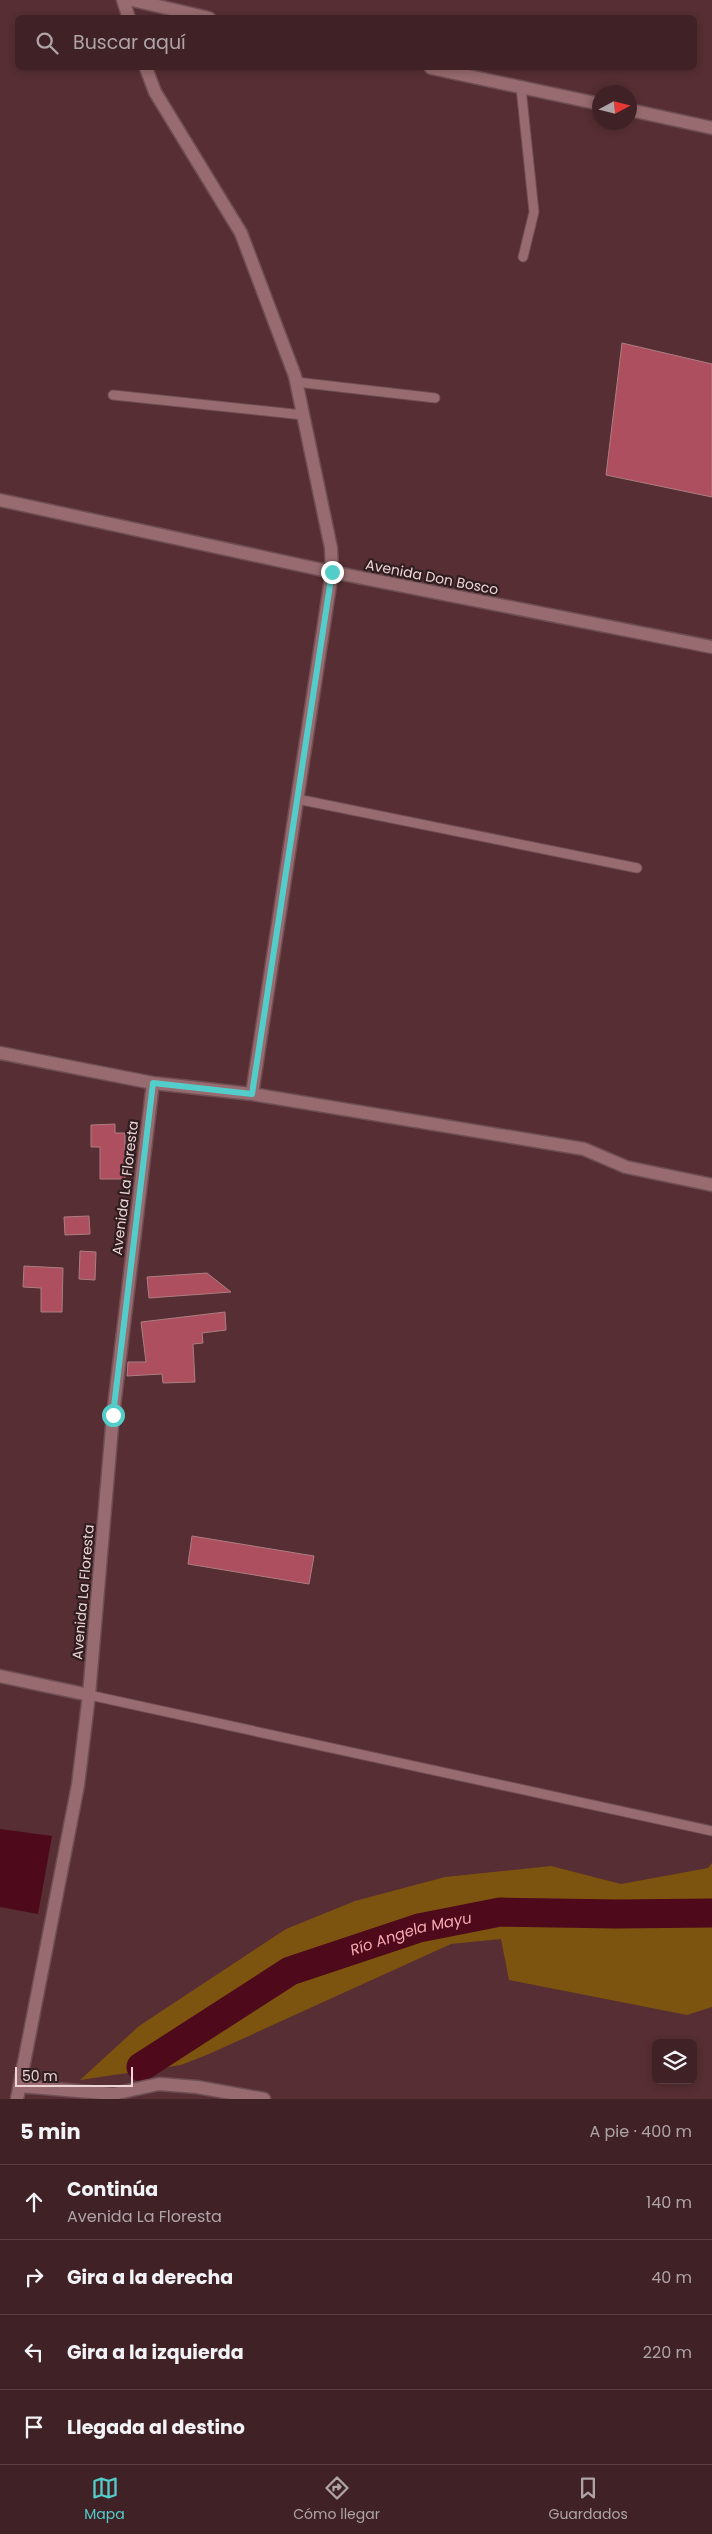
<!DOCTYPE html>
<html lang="es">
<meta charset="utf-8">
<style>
body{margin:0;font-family:Poppins,sans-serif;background:#4b2f32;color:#f1f3f6}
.controls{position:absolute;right:15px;bottom:15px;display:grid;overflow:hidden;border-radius:8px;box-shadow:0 2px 8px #0003}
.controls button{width:45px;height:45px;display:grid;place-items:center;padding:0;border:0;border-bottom:1px solid #593f43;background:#402226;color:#f1f3f6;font:25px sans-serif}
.compass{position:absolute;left:592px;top:85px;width:45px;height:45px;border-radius:50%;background:#402226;box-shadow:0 2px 8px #0003;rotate:83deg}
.scale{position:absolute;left:15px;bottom:12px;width:118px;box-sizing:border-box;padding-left:5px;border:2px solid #eed4d6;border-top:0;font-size:14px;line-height:18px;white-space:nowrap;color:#eed4d6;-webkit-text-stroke:4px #2f1d1f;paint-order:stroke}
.stop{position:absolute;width:15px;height:15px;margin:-11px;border:4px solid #53cdca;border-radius:50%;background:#fff}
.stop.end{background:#53cdca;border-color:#fff;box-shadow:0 1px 5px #0008}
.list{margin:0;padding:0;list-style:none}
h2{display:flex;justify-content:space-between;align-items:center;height:65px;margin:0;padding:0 20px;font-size:21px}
h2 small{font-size:16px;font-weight:400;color:#aea4a7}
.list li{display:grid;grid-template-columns:32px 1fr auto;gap:15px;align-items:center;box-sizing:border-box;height:75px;padding:0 20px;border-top:1px solid #593f43}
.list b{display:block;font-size:19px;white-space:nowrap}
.list p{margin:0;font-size:16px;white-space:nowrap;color:#aea4a7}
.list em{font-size:16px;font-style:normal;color:#aea4a7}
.icon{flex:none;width:28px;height:28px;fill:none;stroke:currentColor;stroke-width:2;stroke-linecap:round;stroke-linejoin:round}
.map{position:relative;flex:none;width:712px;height:2099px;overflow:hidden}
.search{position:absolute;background:#402226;box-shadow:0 2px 8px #0003;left:15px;right:15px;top:15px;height:55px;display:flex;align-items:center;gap:12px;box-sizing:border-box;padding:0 18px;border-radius:8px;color:#aea4a7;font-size:19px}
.sheet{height:365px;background:#402226}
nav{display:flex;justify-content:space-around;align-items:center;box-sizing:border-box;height:70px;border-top:1px solid #593f43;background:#402226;font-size:14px;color:#aea4a7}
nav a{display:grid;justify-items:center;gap:2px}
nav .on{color:#53cdca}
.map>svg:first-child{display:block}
.green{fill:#7d5310}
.water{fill:#4e091b}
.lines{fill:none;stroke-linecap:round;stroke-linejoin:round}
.river{stroke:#4e091b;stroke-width:29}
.building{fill:#ad4f5e;stroke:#ac7e82}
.lane-casing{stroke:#6f4e53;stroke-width:11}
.street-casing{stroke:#6f4e53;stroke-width:15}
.lane{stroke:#976b6f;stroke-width:9}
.street{stroke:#976b6f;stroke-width:12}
.route{stroke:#53cdca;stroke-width:6}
.labels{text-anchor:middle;stroke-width:4.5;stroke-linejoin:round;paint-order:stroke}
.street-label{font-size:14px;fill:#eed4d6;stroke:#2f1d1f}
.water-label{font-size:15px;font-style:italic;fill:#f7a9b1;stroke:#2f1d1f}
</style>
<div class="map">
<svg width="712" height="2099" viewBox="0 0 712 2099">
<rect width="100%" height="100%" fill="#562e33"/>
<path class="green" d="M712 1863V2007L687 2015 509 1980 501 1939 451 1944 209 2054 181 2065 80 2080 139 2026 286 1929 355 1901 445 1877 551 1866 621 1884 708 1868Z"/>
<path class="water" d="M0 1829 52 1836 38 1914 0 1907Z"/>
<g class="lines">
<path class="river" id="s1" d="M141 2067 290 1971 419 1928 500 1912 617 1914 712 1913"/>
</g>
<path class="building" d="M622 343 712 364V497L606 475Z
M115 1124V1133H125V1179H100V1147H91V1125Z
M89 1216 90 1234 65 1235 64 1217Z
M80 1251 96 1252 95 1280 79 1279Z
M24 1266 63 1268 62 1312H41V1288L23 1287Z
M207 1273 231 1292 149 1298 147 1277Z
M225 1312 226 1330 202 1333 203 1343 193 1344 195 1382 163 1383 162 1374 127 1376 128 1362H146L141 1322Z
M192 1536 314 1556 309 1584 188 1564Z"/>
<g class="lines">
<defs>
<path id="lane" d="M521 88 534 212 523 257
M296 382 435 398
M113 395 303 415
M297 799 637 868
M89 1695 712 1831"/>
<path id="street" d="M123 0 129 18
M132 0 209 18
M146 68 155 92 241 233 295 376 331 548 332 572 252 1094
M431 68 600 104
M630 110 712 128
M0 500 332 572 712 647
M0 1053 153 1083 252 1094 584 1149 626 1167 712 1185
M0 1676 89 1695
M20 2086 113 2094 159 2084 197 2087 264 2099
M17 2099 78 1785 89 1695 113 1415 153 1083"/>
</defs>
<use href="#lane" class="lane-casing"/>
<use href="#street" class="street-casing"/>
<use href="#lane" class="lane"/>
<use href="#street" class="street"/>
</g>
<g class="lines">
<path class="route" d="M113 1415 153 1083 252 1094 332 572"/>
</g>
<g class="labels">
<g class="street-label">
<text transform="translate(432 577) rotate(11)" y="5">Avenida Don Bosco</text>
<text transform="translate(125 1188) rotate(-83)" y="5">Avenida La Floresta</text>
<text transform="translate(83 1592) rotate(-85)" y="5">Avenida La Floresta</text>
</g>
<g class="water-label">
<text dy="5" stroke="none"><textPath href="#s1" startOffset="304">Río Angela Mayu</textPath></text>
</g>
</g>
</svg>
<div class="controls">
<button><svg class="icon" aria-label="layers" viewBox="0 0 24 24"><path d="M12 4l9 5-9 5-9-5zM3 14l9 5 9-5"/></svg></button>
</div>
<svg class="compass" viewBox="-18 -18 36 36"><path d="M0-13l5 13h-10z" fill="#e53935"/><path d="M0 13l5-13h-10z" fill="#aea4a7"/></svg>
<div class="scale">50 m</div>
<div class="stop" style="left:113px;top:1415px"></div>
<div class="stop end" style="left:332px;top:572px"></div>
<div class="search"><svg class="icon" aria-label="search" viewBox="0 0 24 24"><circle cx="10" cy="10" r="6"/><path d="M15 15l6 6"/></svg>Buscar aquí</div>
</div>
<section class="sheet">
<h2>5 min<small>A pie · 400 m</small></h2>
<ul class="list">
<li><svg class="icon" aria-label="ahead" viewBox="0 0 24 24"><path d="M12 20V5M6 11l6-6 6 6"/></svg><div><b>Continúa</b><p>Avenida La Floresta</p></div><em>140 m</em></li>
<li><svg class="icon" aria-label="right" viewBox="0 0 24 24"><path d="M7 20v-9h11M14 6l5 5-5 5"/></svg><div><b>Gira a la derecha</b></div><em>40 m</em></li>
<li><svg class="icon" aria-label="left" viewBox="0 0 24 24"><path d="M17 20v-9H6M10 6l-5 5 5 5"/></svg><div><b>Gira a la izquierda</b></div><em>220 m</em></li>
<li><svg class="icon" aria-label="arrive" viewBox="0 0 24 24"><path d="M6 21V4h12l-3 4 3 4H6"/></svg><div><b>Llegada al destino</b></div></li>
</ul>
</section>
<nav>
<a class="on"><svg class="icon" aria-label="map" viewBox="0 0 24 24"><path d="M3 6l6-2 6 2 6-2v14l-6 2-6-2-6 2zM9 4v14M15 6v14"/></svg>Mapa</a>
<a><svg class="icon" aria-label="directions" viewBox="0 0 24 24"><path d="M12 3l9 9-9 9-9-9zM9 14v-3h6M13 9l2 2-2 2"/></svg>Cómo llegar</a>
<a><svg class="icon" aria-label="saved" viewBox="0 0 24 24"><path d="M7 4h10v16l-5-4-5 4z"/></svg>Guardados</a>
</nav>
